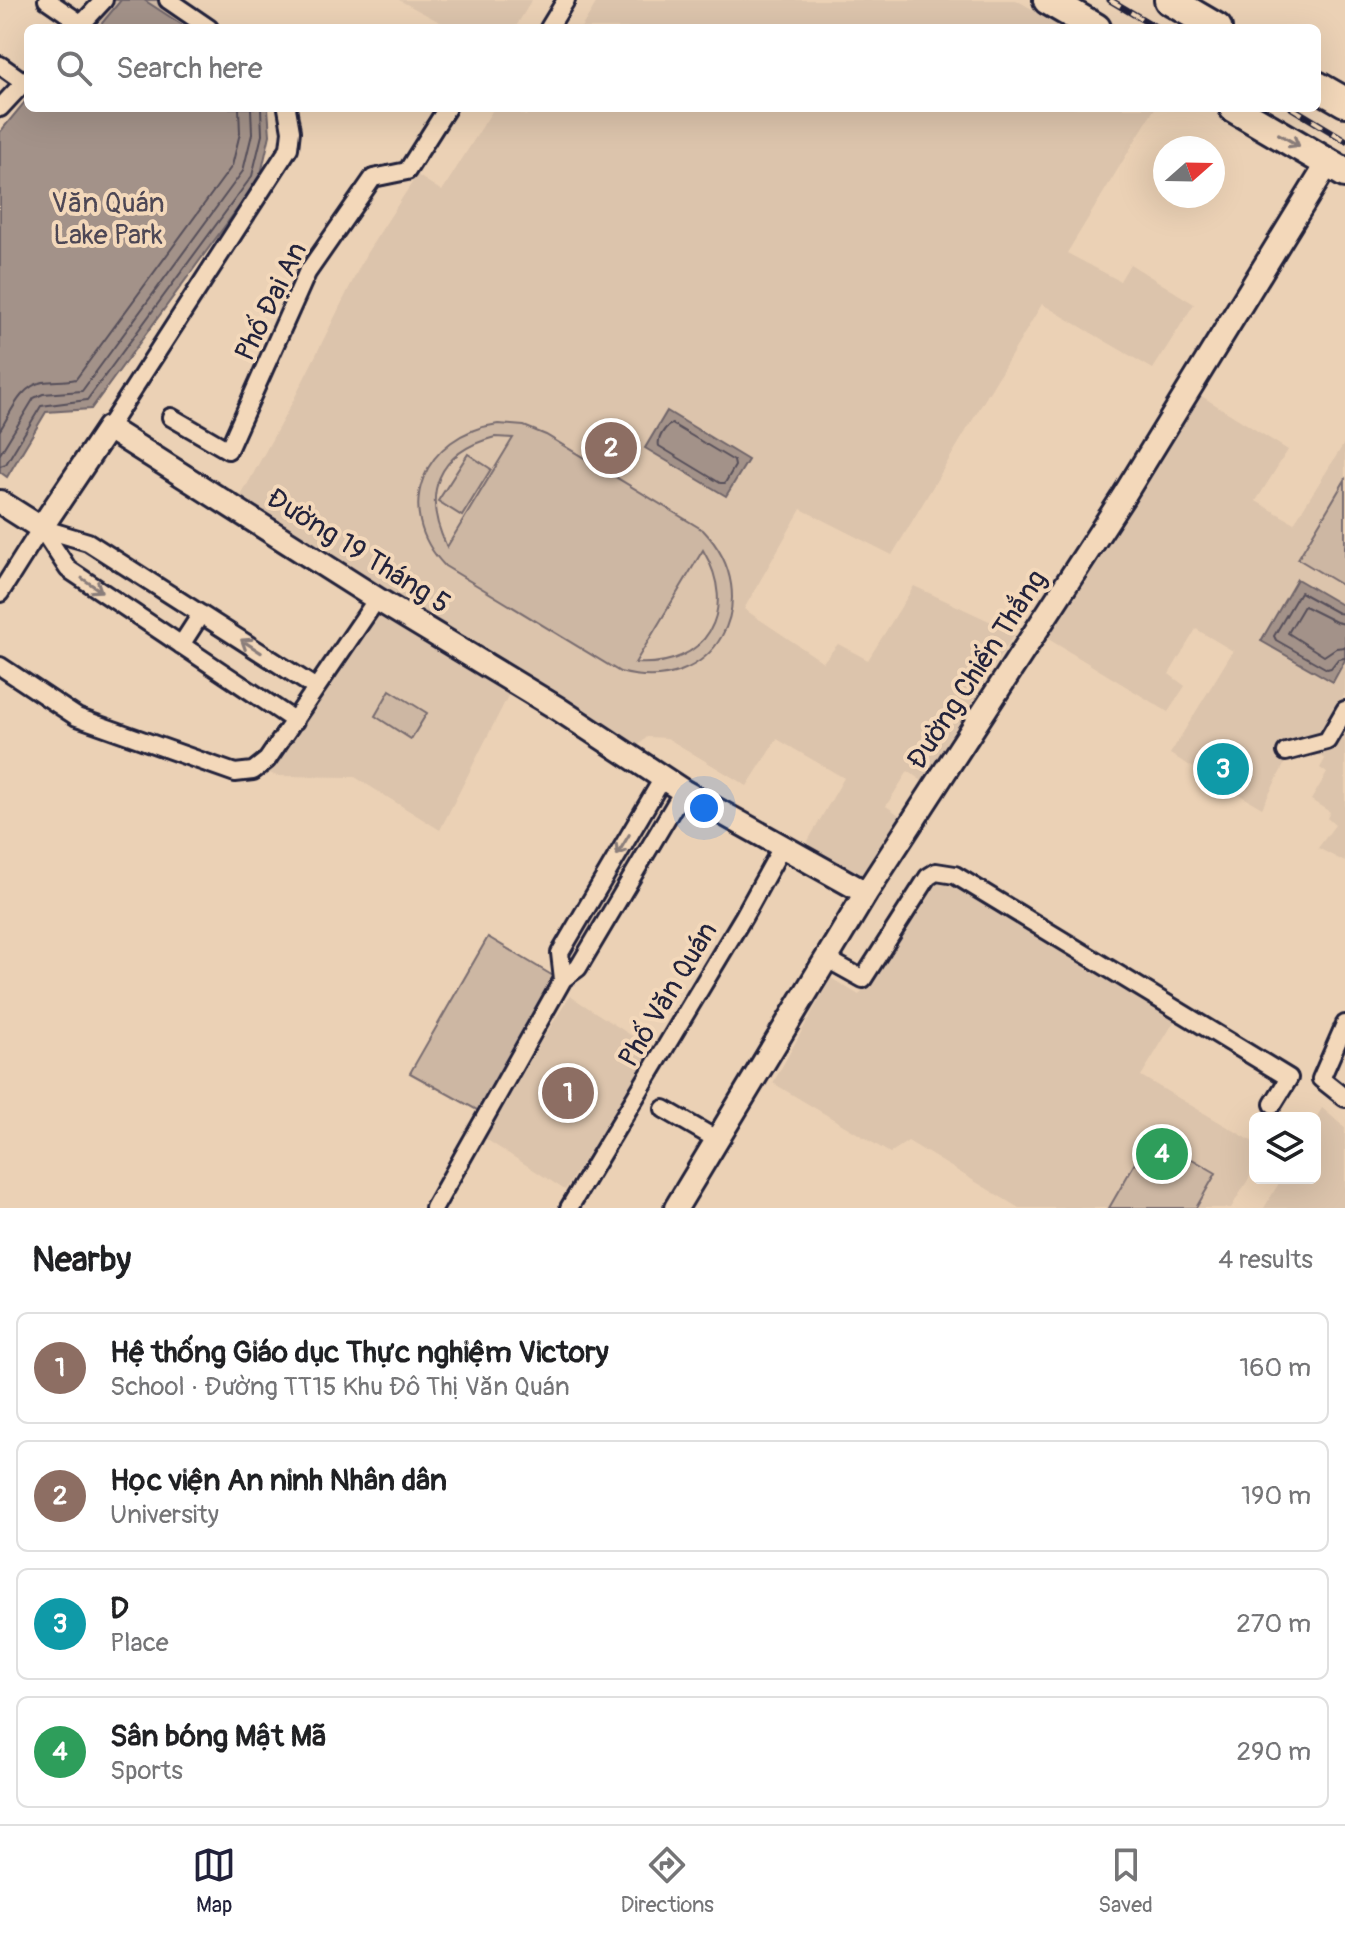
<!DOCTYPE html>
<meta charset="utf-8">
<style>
body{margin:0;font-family:Pangolin,sans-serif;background:#f6f6f6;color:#202124}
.controls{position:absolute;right:24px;bottom:24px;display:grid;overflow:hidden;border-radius:12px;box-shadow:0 8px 32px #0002}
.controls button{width:72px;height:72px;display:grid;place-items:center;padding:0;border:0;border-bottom:2px solid #e0e0e0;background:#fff;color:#202124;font:40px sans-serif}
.compass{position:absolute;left:1153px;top:136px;width:72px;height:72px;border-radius:50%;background:#fff;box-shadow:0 8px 32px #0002;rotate:70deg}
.you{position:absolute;left:704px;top:808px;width:28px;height:28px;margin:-20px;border:6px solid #fff;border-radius:50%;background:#1a73e8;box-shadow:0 0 0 12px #1a73e833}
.badge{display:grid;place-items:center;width:52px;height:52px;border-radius:50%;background:#22223b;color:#fff;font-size:26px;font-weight:700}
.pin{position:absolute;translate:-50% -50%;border:4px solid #fff;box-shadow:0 2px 8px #0006}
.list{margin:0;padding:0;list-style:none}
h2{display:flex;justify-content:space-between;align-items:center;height:104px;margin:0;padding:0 32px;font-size:34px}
h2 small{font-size:26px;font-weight:400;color:#757577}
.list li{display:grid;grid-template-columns:52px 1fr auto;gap:24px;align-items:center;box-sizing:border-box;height:112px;margin:0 16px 16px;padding:0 16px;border:2px solid #e0e0e0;border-radius:12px}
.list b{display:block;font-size:30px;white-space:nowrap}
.list p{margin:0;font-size:26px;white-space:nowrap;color:#757577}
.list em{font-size:26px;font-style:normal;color:#757577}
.icon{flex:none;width:44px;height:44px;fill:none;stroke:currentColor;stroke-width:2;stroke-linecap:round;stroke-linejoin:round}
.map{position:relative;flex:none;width:1345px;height:1208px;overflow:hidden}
.search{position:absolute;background:#fff;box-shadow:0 8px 32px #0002;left:24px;right:24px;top:24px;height:88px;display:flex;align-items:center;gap:20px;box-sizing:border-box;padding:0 28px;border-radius:12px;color:#757577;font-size:30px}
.sheet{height:616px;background:#fff}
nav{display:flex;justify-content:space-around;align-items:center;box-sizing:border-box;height:112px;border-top:2px solid #e0e0e0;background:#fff;font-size:22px;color:#757577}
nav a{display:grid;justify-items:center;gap:4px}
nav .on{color:#22223b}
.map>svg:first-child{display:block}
.built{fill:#dcc4ac}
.green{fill:#cdb7a3;stroke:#786c6f;stroke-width:2;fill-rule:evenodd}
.water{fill:#a39289;stroke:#6f656a;stroke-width:2}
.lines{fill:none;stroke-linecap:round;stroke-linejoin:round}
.shore{stroke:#564f5a;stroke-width:2}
.street-casing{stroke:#22223b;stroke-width:22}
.secondary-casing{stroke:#22223b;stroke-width:28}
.highway-casing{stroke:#22223b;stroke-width:34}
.street{stroke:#f3d8ba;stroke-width:16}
.secondary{stroke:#f3d8ba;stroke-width:22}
.highway{stroke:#f3d8ba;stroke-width:28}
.rail-casing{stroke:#22223b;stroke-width:7}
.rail{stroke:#f3d8ba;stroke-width:4;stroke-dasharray:12;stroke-linecap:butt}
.oneway{stroke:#8a7d7a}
.labels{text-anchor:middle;stroke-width:8;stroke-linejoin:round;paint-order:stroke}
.park-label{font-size:28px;fill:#4d4755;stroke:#f3d8ba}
.street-label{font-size:28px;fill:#22223b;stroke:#f3d8ba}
</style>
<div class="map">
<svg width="1345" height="1208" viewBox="0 0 1345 1208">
<rect width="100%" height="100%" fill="#ebd1b5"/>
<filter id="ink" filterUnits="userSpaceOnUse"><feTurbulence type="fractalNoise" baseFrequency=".0125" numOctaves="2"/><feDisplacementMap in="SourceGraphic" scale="16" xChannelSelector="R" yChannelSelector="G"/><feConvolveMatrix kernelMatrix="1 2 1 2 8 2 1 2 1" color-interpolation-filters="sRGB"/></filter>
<g filter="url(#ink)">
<path class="built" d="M399 0H532L515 28H451Z
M598 0H1016L1066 28H581Z
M494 108H511L526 116 532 108H1155L1067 253 1120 281 1130 264 1194 304 1153 369 1042 304 892 555 801 509 744 609 823 662 838 644 868 660 914 586 1015 633 922 781 908 771 886 806 902 817 864 876 805 846 844 778 777 739 747 786 667 738 647 737 637 747 241 496 293 401 366 254 417 175 442 191Z
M1195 392 1288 450 1256 501 1294 523 1345 442V694L1337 708 1345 712V862L1318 848 1335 825 1327 818 1330 812 1311 800 1327 773 1320 768 1325 759 1304 746 1290 753 1262 808 1170 754 1233 651 1196 629 1169 674 1185 686 1168 712 1045 637Z
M376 609 510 692 440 830 355 777 277 776 267 772Z
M939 874 1177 1017 1141 1076 1255 1143V1168L1231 1208H1019L908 1141 890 1153 773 1083 831 978 859 995 931 877Z
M570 996 654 1050 565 1190 481 1136Z
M1322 1108 1345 1128V1208H1264L1282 1178H1315V1120Z"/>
<path class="green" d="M105 0H165L205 28H79Z
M498 424 524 426 546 435 703 530C769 599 714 698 620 672L445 566C391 510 424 434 498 424ZM495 437 513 438 447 547C421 494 437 452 495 437ZM703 550C739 611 707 668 635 663Z
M468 454 491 469 462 516 438 501Z
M1345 480V587L1298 559Z
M390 690 427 713 411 739 375 716Z
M488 937 560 980 486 1115 410 1073Z
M1151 1135 1216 1173 1196 1208H1109Z"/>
<path class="water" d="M121 0H144L187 28H98Z
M28 98V108H268L270 135 260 178 91 409 46 412 7 477 0 472V132Z
M667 411 748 460 726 496 645 448Z
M1297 579 1345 607V660L1333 682 1261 641Z"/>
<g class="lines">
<path class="shore" d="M672 424 734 461 735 466 725 483H720L659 446C657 439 665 426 672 424Z
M0 430C11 413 20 386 43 382 54 380 65 382 76 379L232 166 240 133 239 108
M0 454 34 398 43 394 82 391 243 171 252 134 251 108
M0 466 6 464 41 406 87 400 252 176 262 135 261 108
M1345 614 1338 613 1300 592 1274 636 1276 640 1327 669 1331 668 1338 659 1345 658
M1345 624 1336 622 1304 606 1288 633 1324 656 1336 648 1345 647"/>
<defs>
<path id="street" d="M47 0 82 24
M168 0 209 28
M78 28 104 0
M549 28 566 0
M0 65 24 82
M0 108 28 78
M171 417 228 450 307 273 373 178 407 171 447 108
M108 428 289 148 291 131 287 108
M41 528 68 569 295 721
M41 528 88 542 316 688
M0 593 41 528
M181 645 201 614
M0 666 77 717 235 773 253 771 267 760 377 599
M1286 752 1327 741 1345 710
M827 959 863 979 928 877 936 872 955 875 1289 1078 1273 1104
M563 979 560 953 663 778
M1345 1024 1321 1079 1345 1098
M664 1109 716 1139
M434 1208 563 979 578 968 683 791
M569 1208 744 916 782 847"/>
<path id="secondary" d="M0 502 41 528 108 428 377 599 557 708 683 791 866 893
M676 1208 866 893 1123 497 1328 163"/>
<path id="highway" d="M1048 0 1096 28
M1169 0 1217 28
M1317 86 1345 102
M1234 108 1345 173"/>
</defs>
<use href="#street" class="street-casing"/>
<use href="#secondary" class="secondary-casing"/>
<use href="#highway" class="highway-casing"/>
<use href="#street" class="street"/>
<use href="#secondary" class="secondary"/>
<use href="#highway" class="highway"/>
<defs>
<path id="rail" d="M1110 0 1157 28
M1292 108 1345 140"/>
</defs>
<use href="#rail" class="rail-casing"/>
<use href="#rail" class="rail"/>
</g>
<defs><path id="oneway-shaft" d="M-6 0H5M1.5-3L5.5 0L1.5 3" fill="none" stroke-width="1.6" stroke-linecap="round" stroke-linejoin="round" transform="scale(2)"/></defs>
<g class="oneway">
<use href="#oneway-shaft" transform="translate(1289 140) rotate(30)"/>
<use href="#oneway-shaft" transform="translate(92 585) rotate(34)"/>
<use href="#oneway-shaft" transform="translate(251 646) rotate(-147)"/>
<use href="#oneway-shaft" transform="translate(623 845) rotate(121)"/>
</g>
</g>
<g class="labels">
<g class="park-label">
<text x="108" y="212">Văn Quán<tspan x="108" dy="32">Lake Park</tspan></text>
</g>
<g class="street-label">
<text transform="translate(270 301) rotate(-64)" y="10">Phố Đại An</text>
<text transform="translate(359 550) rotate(32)" y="10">Đường 19 Tháng 5</text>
<text transform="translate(976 669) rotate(-57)" y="10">Đường Chiến Thắng</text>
<text transform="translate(667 994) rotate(-59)" y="10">Phố Văn Quán</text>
</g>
</g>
</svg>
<div class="controls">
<button><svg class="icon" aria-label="layers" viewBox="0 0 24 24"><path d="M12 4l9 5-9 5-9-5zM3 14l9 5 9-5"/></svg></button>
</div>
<svg class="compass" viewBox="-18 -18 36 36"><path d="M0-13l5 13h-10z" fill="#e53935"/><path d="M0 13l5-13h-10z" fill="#757577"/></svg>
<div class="you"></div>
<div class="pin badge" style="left:568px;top:1093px;background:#8d6e63">1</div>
<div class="pin badge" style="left:611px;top:448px;background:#8d6e63">2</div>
<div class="pin badge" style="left:1223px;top:769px;background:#0f9aa8">3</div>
<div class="pin badge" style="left:1162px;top:1154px;background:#2e9e5b">4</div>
<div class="search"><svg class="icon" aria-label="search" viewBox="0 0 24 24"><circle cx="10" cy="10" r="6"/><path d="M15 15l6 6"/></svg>Search here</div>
</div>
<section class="sheet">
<h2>Nearby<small>4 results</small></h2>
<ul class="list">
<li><span class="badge" style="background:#8d6e63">1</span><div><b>Hệ thống Giáo dục Thực nghiệm Victory</b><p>School · Đường TT15 Khu Đô Thị Văn Quán</p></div><em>160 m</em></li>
<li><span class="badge" style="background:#8d6e63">2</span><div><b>Học viện An ninh Nhân dân</b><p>University</p></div><em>190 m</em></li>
<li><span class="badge" style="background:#0f9aa8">3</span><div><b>D</b><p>Place</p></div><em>270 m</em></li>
<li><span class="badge" style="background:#2e9e5b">4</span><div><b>Sân bóng Mật Mã</b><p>Sports</p></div><em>290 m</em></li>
</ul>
</section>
<nav>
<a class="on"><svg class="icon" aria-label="map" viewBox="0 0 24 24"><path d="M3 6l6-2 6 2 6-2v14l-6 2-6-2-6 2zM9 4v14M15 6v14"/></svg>Map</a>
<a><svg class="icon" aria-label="directions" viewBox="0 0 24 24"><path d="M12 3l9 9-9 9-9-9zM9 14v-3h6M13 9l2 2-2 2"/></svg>Directions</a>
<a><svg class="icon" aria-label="saved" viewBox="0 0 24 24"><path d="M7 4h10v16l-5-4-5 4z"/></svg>Saved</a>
</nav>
